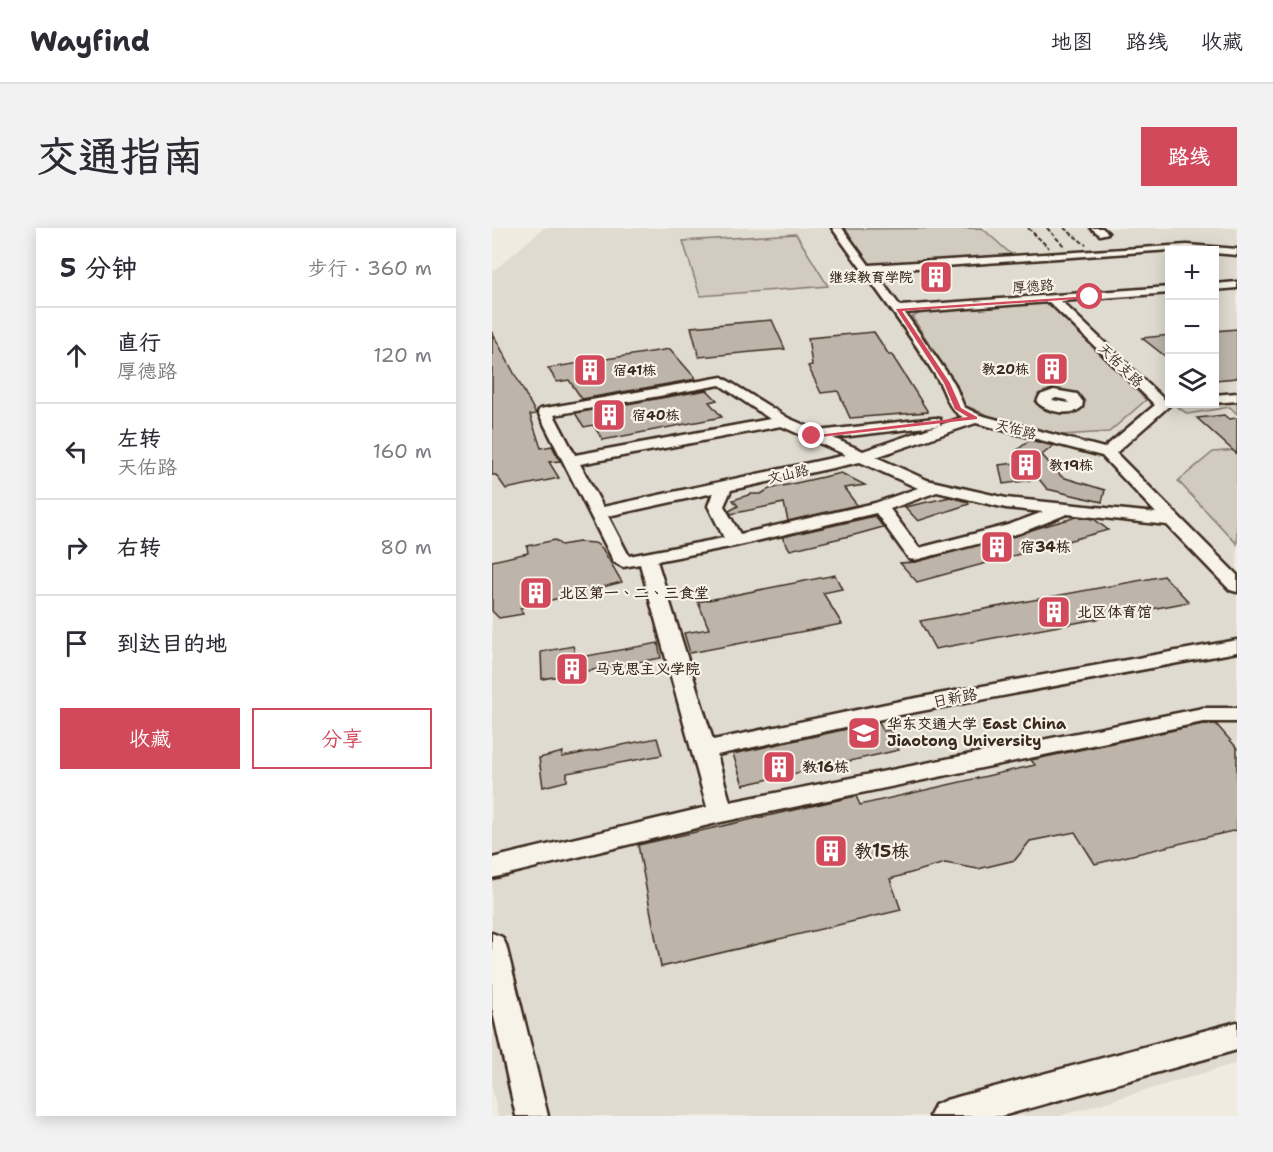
<!DOCTYPE html>
<html lang="zh">
<meta charset="utf-8">
<style>
body{margin:0;font-family:"Shantell Sans","LXGW WenKai TC",sans-serif;background:#f2f2f3;color:#2b2b33}
.controls{position:absolute;right:18px;top:18px;display:grid;overflow:hidden;border-radius:0px;box-shadow:0 3px 15px #0003}
.controls button{width:54px;height:54px;display:grid;place-items:center;padding:0;border:0;border-bottom:2px solid #e1e1e2;background:#fff;color:#2b2b33;font:30px sans-serif}
.stop{position:absolute;width:18px;height:18px;margin:-14px;border:4px solid #d1495b;border-radius:50%;background:#fff}
.stop.end{background:#d1495b;border-color:#fff;box-shadow:0 2px 6px #0008}
.list{margin:0;padding:0;list-style:none}
h2{display:flex;justify-content:space-between;align-items:center;height:78px;margin:0;padding:0 24px;font-size:26px}
h2 small{font-size:20px;font-weight:400;color:#7c7c81}
.list li{display:grid;grid-template-columns:39px 1fr auto;gap:18px;align-items:center;box-sizing:border-box;height:96px;padding:0 24px;border-top:2px solid #e1e1e2}
.list b{display:block;font-size:22px;white-space:nowrap}
.list p{margin:0;font-size:20px;white-space:nowrap;color:#7c7c81}
.list em{font-size:20px;font-style:normal;color:#7c7c81}
.actions{display:flex;gap:12px;padding:18px 24px}
.actions a{flex:1;padding:14px 0;border:2px solid #d1495b;border-radius:0px;text-align:center;font-size:21px;color:#d1495b}
.actions .main{background:#d1495b;color:#fff}
.icon{flex:none;width:33px;height:33px;fill:none;stroke:currentColor;stroke-width:2;stroke-linecap:round;stroke-linejoin:round}
.map{position:relative;flex:none;width:745px;height:888px;overflow:hidden;border-radius:0px}
header{display:flex;align-items:center;gap:36px;box-sizing:border-box;height:84px;padding:0 30px;background:#fff;border-bottom:2px solid #e1e1e2}
header strong{font-size:28px}
nav{display:flex;gap:33px;margin-inline-start:auto;font-size:21px}
.intro{display:flex;align-items:center;justify-content:space-between;box-sizing:border-box;height:144px;padding:0 36px}
h1{margin:0;font-size:42px}
.button{padding:15px 27px;border-radius:0px;background:#d1495b;color:#fff;font-size:21px;font-weight:700}
main{display:flex;gap:36px;padding:0 36px}
aside{flex:1;background:#fff;border-radius:0px;box-shadow:0 3px 15px #0003}
.map>svg:first-child{display:block}
.built{fill:#e0dbd0;fill-rule:evenodd}
.green{fill:#d1cbc0;stroke:#867a6f;stroke-width:1.5}
.building{fill:#bdb5aa;stroke:#3b2a1e;stroke-width:1.5}
.lines{fill:none;stroke-linecap:round;stroke-linejoin:round}
.street-casing{stroke:#3b2a1e;stroke-width:5}
.street{fill:#f7f3e8;fill-rule:evenodd}
.rail{stroke:#3b2a1e;stroke-width:2;stroke-dasharray:4.5 2;stroke-linecap:butt}
.route{fill:#d1495b}
.labels{text-anchor:middle;stroke-width:4.5;stroke-linejoin:round;paint-order:stroke}
.far-poi-label{font-size:14px;font-weight:bold;fill:#3b2a1e;stroke:#f7f3e8;text-anchor:start}
.far-street-label{font-size:14px;fill:#3b2a1e;stroke:#f7f3e8}
.poi-label{font-size:15px;font-weight:bold;fill:#3b2a1e;stroke:#f7f3e8;text-anchor:start}
.street-label{font-size:15px;fill:#3b2a1e;stroke:#f7f3e8}
.near-poi-label{font-size:18px;font-weight:bold;fill:#3b2a1e;stroke:#f7f3e8;text-anchor:start}
</style>
<header>
<strong>Wayfind</strong>
<nav><a>地图</a><a>路线</a><a>收藏</a></nav>
</header>
<div class="intro"><h1>交通指南</h1><a class="button">路线</a></div>
<main>
<aside>
<h2>5 分钟<small>步行 · 360 m</small></h2>
<ul class="list">
<li><svg class="icon" aria-label="ahead" viewBox="0 0 24 24"><path d="M12 20V5M6 11l6-6 6 6"/></svg><div><b>直行</b><p>厚德路</p></div><em>120 m</em></li>
<li><svg class="icon" aria-label="left" viewBox="0 0 24 24"><path d="M17 20v-9H6M10 6l-5 5 5 5"/></svg><div><b>左转</b><p>天佑路</p></div><em>160 m</em></li>
<li><svg class="icon" aria-label="right" viewBox="0 0 24 24"><path d="M7 20v-9h11M14 6l5 5-5 5"/></svg><div><b>右转</b></div><em>80 m</em></li>
<li><svg class="icon" aria-label="arrive" viewBox="0 0 24 24"><path d="M6 21V4h12l-3 4 3 4H6"/></svg><div><b>到达目的地</b></div></li>
</ul>
<div class="actions"><a class="main">收藏</a><a>分享</a></div>
</aside>
<div class="map">
<svg width="745" height="888" viewBox="0 0 745 888">
<rect width="100%" height="100%" fill="#efebe0"/>
<filter id="ink" filterUnits="userSpaceOnUse"><feTurbulence type="fractalNoise" baseFrequency=".0167" numOctaves="2"/><feDisplacementMap in="SourceGraphic" scale="12" xChannelSelector="R" yChannelSelector="G"/><feConvolveMatrix kernelMatrix="1 2 1 2 8 2 1 2 1" color-interpolation-filters="sRGB"/></filter>
<g filter="url(#ink)">
<path class="built" d="M52 0H745V835L567 888H6L0 859V44ZM678 22H722V176H678Z"/>
<path class="green" d="M490 0 520 27 378 36 353 1Z
M304 6 336 58 208 68 191 13Z
M551 75 561 79 654 172 617 204 570 207 507 192 472 177 462 153 420 89 435 82Z
M745 174V186L738 179 696 186 685 179Z
M745 222V316L686 253 721 224Z"/>
<path class="building" d="M280 92 293 121 207 129 199 99Z
M745 101V150L723 152V103Z
M0 104 44 186 38 187 49 220 60 218 68 233 57 234 67 250 14 261 4 247H0Z
M382 104 397 127H400L436 184 358 190 346 163 329 165 316 138 320 137 316 110Z
M678 107V132L650 110Z
M178 121 204 151 90 171 77 152 65 154 56 140Z
M215 162 225 172 217 174 230 189 111 212 101 197 92 199 83 185Z
M732 187 737 191 745 190V226L705 190Z
M538 212 561 218 550 227 570 249 613 262 610 274 555 261 547 251 511 256 507 237 532 234 524 223Z
M349 245 373 257 352 260 365 277 296 293 292 275 239 286 237 283 246 278 241 272 259 266H269L277 261Z
M458 269 476 274 477 276 426 293 413 279Z
M383 288 391 299 366 306 298 322 290 309Z
M585 289 602 291 616 302 425 354 408 335 424 334Z
M63 312 69 317 87 314 103 315 110 320 130 354 28 380 31 386 7 390 0 383V333L36 325 35 318Z
M343 347 350 361 331 365 350 396 198 425 192 405 217 401 206 374Z
M672 348 697 374 443 421 428 393Z
M166 415 169 430 50 451 49 424 81 418 84 430Z
M387 494 391 503 398 502 407 522 251 557 241 526Z
M711 496H724L745 520V602L603 636 583 604 538 613 523 632 486 641 453 635 398 651 409 682 169 739 146 617 364 568 368 577 543 537 539 532Z
M165 510 170 527 75 545V553L51 559 47 530 71 524 70 529Z"/>
<g class="lines">
<defs>
<path id="street" d="M340 0H350L377 37 695 17 745 21V27L722 25V22H678L382 43 408 78 678 59V65L569 73 678 177 624 225 745 347V364L738 362 675 297 575 286 528 305 423 332 417 331 384 285 243 318 165 333 221 512 408 473 745 412V424L408 487 225 527 238 574 711 480H745V494H711L229 594 0 650V630L215 579 148 336 131 339 122 334 46 184 48 181 230 149 296 190 326 203 443 190 448 191V197L471 189C455 181 455 167 446 152 414 99 376 51 340 0ZM557 74 663 177 612 220 488 187 472 179 462 155 413 85ZM228 157 278 191 83 227 62 187ZM484 195 610 228 664 285 514 270 435 252 384 229ZM447 197 371 223 341 210 443 198ZM289 198 354 227 111 279 88 236ZM368 234 426 260 383 275 248 306 232 278 239 262ZM445 264 514 280 551 284 516 297 427 320 398 281ZM221 265 216 278 232 310 137 328 116 288Z
M599 0H610L616 5 608 7Z
M745 54V60L722 62V56Z
M562 162 585 166 591 174 590 179C580 189 554 184 545 174L548 167ZM564 170 575 172 577 175 560 172Z
M745 165V173L722 175V167Z
M0 705 10 709 14 717 56 888H24L0 780Z
M745 794V822L510 888H438L443 877 454 872Z"/>
</defs>
<use href="#street" class="street-casing"/>
<use href="#street" class="street"/>
<path class="rail" d="M536 0 557 20
M555 0 573 19
M572 0 594 17"/>
</g>
</g>
<path class="route" d="M598 68 599 70 410 83 458 155 469 180 485 189V191L320 210 316 208 476 189 463 181 452 155 404 81Z"/>
<defs>
<symbol id="building-square" viewBox="-11 -11 22 22"><rect x="-9" y="-9" width="18" height="18" rx="4" fill="#d1495b" stroke="#f7f3e8"/><path d="M-4-6H4V6H1V3H-1V6H-4ZM-2.5-4.3h1.7v1.8h-1.7ZM.8-4.3h1.7v1.8H.8ZM-2.5-1h1.7V.8h-1.7ZM.8-1h1.7V.8H.8Z" fill="#fff"/></symbol>
<symbol id="university-square" viewBox="-11 -11 22 22"><rect x="-9" y="-9" width="18" height="18" rx="4" fill="#d1495b" stroke="#f7f3e8"/><path d="M0-5L7-2L0 1L-7-2ZM-4 1L0 2.5L4 1V4Q0 6-4 4Z" fill="#fff"/></symbol>
</defs>
<g fill-rule="evenodd">
<use href="#building-square" x="425" y="30" width="38" height="38"/>
<use href="#building-square" x="541" y="122" width="38" height="38"/>
<use href="#building-square" x="79" y="123" width="38" height="38"/>
<use href="#building-square" x="98" y="168" width="38" height="38"/>
<use href="#building-square" x="515" y="218" width="38" height="38"/>
<use href="#building-square" x="486" y="300" width="38" height="38"/>
<use href="#building-square" x="25" y="346" width="38" height="38"/>
<use href="#building-square" x="543" y="365" width="38" height="38"/>
<use href="#building-square" x="61" y="422" width="38" height="38"/>
<use href="#university-square" x="353" y="486" width="38" height="38"/>
<use href="#building-square" x="268" y="520" width="38" height="38"/>
<use href="#building-square" x="320" y="604" width="38" height="38"/>
</g>
<g class="labels">
<g class="far-poi-label">
<text x="421" y="54" text-anchor="end">继续教育学院</text>
<text x="537" y="146" text-anchor="end">教20栋</text>
<text x="121" y="147">宿41栋</text>
<text x="140" y="192">宿40栋</text>
<text x="557" y="242">教19栋</text>
</g>
<g class="far-street-label">
<text transform="translate(541 58) rotate(-4)" y="5">厚德路</text>
<text transform="translate(629 137) rotate(44)" y="5">天佑支路</text>
<text transform="translate(524 201) rotate(15)" y="5">天佑路</text>
<text transform="translate(296 246) rotate(-13)" y="5">文山路</text>
</g>
<g class="poi-label">
<text x="528" y="324">宿34栋</text>
<text x="67" y="370">北区第一、二、三食堂</text>
<text x="585" y="389">北区体育馆</text>
<text x="103" y="446">马克思主义学院</text>
<text x="395" y="501">华东交通大学 East China<tspan x="395" dy="17">Jiaotong University</tspan></text>
<text x="310" y="544">教16栋</text>
</g>
<g class="street-label">
<text transform="translate(463 470) rotate(-11)" y="5">日新路</text>
</g>
<g class="near-poi-label">
<text x="362" y="629">教15栋</text>
</g>
</g>
</svg>
<div class="controls">
<button>+</button>
<button>−</button>
<button><svg class="icon" aria-label="layers" viewBox="0 0 24 24"><path d="M12 4l9 5-9 5-9-5zM3 14l9 5 9-5"/></svg></button>
</div>
<div class="stop" style="left:598px;top:69px"></div>
<div class="stop end" style="left:320px;top:208px"></div>
</div>
</main>
